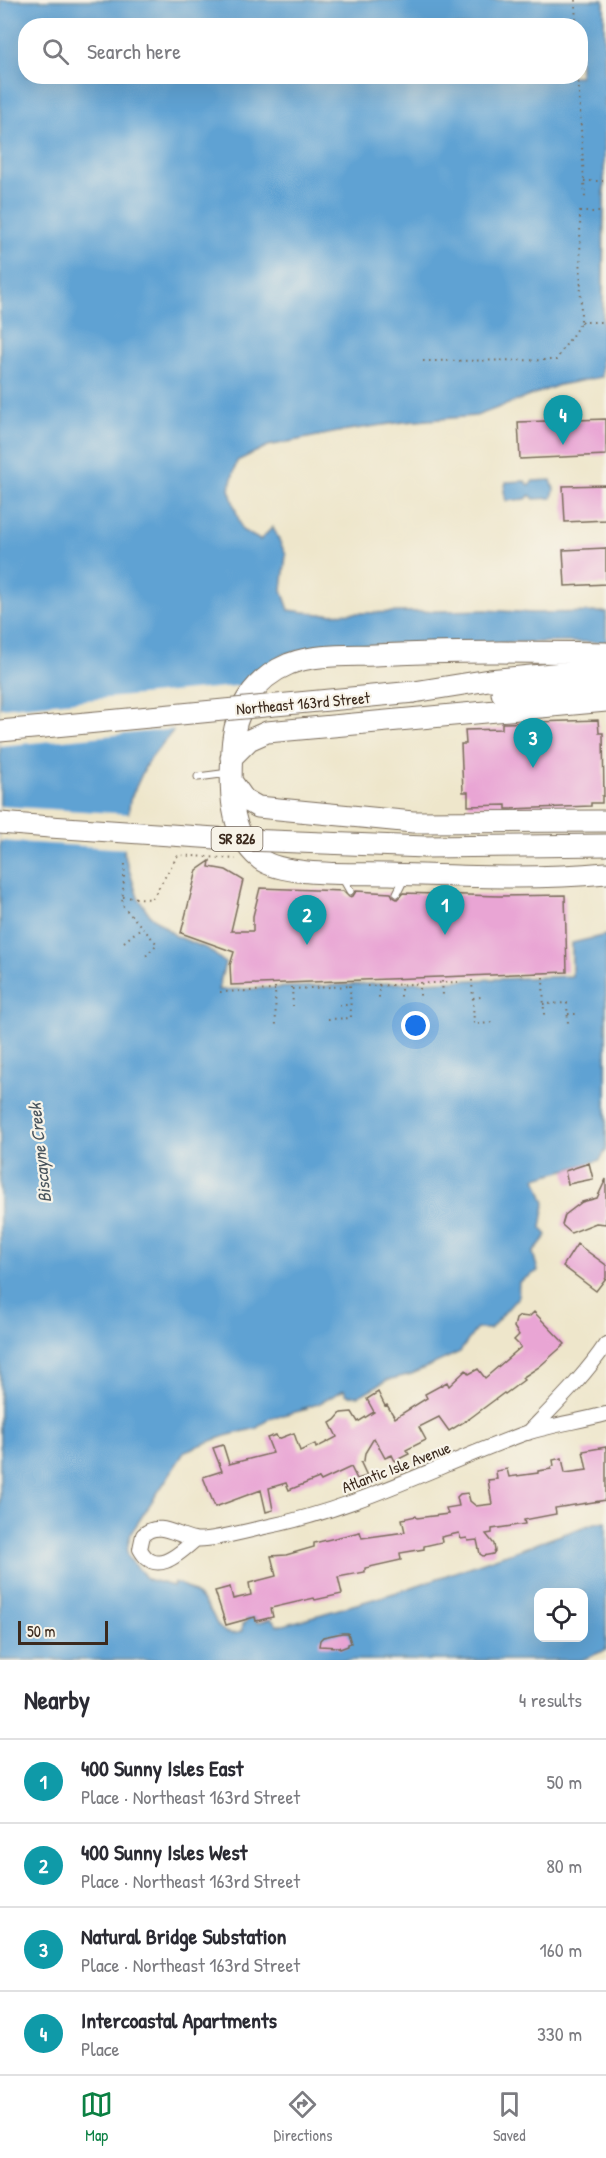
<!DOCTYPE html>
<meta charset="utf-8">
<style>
body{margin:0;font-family:"Patrick Hand",sans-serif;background:#f2f2f3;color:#2b2b33}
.controls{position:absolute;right:18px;bottom:18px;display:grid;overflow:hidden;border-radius:12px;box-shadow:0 6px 24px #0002}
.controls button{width:54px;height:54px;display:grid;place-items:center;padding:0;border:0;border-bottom:2px solid #e1e1e2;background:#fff;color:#2b2b33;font:30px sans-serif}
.scale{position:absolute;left:18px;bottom:15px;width:90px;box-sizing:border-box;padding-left:6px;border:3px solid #3b2a1e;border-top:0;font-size:16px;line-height:21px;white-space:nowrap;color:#3b2a1e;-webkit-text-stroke:4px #f7f3e8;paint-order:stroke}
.you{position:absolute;left:416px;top:1026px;width:21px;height:21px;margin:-15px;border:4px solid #fff;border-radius:50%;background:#1a73e8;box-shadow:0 0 0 9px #1a73e833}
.badge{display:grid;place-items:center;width:39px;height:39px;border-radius:50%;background:#0b8043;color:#fff;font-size:20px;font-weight:700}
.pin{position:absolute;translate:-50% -50px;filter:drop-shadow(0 2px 3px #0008)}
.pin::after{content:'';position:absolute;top:32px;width:21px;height:18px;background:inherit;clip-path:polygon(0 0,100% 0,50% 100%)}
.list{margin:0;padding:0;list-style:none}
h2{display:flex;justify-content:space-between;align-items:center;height:78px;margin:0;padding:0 24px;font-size:26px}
h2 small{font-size:20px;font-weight:400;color:#7c7c81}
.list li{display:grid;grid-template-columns:39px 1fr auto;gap:18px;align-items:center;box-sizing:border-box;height:84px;padding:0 24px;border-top:2px solid #e1e1e2}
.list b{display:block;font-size:22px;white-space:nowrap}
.list p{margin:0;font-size:20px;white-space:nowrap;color:#7c7c81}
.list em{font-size:20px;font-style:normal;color:#7c7c81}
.icon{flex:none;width:33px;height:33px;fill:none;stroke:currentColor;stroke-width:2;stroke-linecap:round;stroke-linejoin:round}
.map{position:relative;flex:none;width:606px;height:1660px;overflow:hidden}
.search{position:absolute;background:#fff;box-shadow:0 6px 24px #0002;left:18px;right:18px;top:18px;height:66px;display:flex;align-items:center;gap:15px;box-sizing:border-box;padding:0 21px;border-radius:24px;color:#7c7c81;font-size:22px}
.sheet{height:414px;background:#fff}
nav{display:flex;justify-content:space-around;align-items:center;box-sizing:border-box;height:84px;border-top:2px solid #e1e1e2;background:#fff;font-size:16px;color:#7c7c81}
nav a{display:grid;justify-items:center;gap:3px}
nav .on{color:#0b8043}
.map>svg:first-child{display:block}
.water{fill:#5fa2d3;stroke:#4d6678;stroke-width:1.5;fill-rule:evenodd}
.pier{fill:#eee6cb}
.building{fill:#e9a5d4}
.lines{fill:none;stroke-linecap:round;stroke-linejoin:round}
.lane-casing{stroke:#7a6c5b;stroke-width:9}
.street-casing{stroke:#7a6c5b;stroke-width:16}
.primary-casing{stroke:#7a6c5b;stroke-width:23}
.path{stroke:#7a6c5b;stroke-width:2;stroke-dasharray:1.5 4.5;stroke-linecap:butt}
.lane{stroke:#fff;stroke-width:7}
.street{stroke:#fff;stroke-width:14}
.primary{stroke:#fff;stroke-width:21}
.primary-bridge-casing{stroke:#7a6c5b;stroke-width:23;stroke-linecap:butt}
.primary-bridge{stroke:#fff;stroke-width:21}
.labels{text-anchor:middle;stroke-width:4.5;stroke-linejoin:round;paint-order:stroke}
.shield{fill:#f7f3e8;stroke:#73665b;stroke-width:1.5}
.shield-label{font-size:15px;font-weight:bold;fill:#3b2a1e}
.street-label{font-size:16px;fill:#3b2a1e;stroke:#f7f3e8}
.water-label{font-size:18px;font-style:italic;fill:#48545d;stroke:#f7f3e8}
</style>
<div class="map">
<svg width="606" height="1660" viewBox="0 0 606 1660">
<rect width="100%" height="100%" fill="#f7f3e8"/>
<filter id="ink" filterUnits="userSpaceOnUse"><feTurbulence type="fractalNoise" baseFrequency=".0167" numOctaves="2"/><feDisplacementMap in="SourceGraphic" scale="12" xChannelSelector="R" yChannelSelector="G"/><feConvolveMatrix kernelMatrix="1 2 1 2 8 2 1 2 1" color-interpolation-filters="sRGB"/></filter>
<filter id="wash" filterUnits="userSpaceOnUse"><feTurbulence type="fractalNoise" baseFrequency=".008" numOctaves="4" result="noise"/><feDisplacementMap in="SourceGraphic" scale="24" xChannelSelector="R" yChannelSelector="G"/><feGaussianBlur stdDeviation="1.35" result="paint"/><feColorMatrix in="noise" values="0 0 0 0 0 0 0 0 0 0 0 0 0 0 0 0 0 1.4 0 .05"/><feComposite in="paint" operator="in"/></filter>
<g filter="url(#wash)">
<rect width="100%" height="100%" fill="#eee6cb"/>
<path class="water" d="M0 0H604L605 96 602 377 559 385 476 416 404 422 348 430 268 446 237 461 229 489 242 530 260 540 273 527 286 555 282 590 289 610 320 614 486 610 532 613 606 612V642L410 643 314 648 285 654 263 666 248 680 180 722 147 763 130 800 124 853 138 898 150 915 176 936 208 949 225 963 218 990 572 976V943L606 935V1150L600 1160 536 1178 545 1203 541 1228 547 1235 533 1253 538 1271 519 1282 518 1297 490 1329H477L474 1332 460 1352 412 1374 387 1380 359 1396 347 1395 344 1390 318 1404 301 1409H308L270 1418 257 1428 225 1436 185 1451 131 1533C121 1564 133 1558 147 1579L173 1586 174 1582C190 1587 202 1598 211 1612 214 1616 216 1625 220 1628 226 1634 236 1635 242 1631V1624L247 1621 245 1614 252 1611 257 1623 271 1619 277 1625H284L401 1591 595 1523 606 1521V1650L581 1660H0ZM26 26H580V76H26ZM538 1592H584V1638H538Z
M551 480 554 489 552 498 534 499 530 495 526 499 506 501 504 491 506 482 525 481 529 485 533 481Z"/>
<path class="pier" d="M247 685 182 724 178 729 0 746V708Z
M0 806 131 814 128 849 0 841Z"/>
<g id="blocks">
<path class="building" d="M606 419V455L520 459 518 422Z
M606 485V520L565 522 563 486Z
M606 548V584L565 586 563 550Z
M598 720 599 733H603L604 796H602V803H591V806L509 809H506V805L468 806V792H463L461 744H466L465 730 502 729V723H505Z
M210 861 209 867 226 870 243 880 231 931H253V916L260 888 343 891 349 897 353 896 356 891 391 893 393 897 397 899 403 893 499 896 565 895 567 972 231 985 230 965 234 952 181 933 197 870Z
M589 1163 593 1179 568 1184 565 1171Z
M606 1179V1224L596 1223 571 1233 562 1225 565 1215 582 1202 597 1198Z
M577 1244 606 1265V1278L596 1291 563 1266Z
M534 1312 565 1344 539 1367 522 1378 524 1380 505 1394 504 1393 469 1419 449 1431 439 1417 419 1427 426 1440 406 1450 409 1454 395 1461 392 1455 385 1458 374 1438 365 1453 364 1461 361 1463 367 1476 357 1479 351 1467 321 1481 319 1478 289 1490 286 1483 269 1488 273 1510 266 1512 261 1490 215 1507 203 1477 222 1471 213 1448 223 1445 229 1464 273 1453 267 1438 276 1435 278 1439 294 1433 300 1451 315 1444 316 1448 337 1437 330 1423 335 1420 341 1413 352 1412 358 1422 374 1412 367 1399 378 1392 385 1406 387 1405 395 1418 427 1398 425 1394 447 1382 449 1386 466 1370 469 1374 478 1369 485 1378 521 1347 514 1340 519 1335 514 1327 516 1319 520 1316 529 1317Z
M606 1447V1500L555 1508 556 1514 524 1520 525 1524 492 1529V1533L486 1534 494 1544 495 1551 493 1554 483 1556 480 1554 477 1540 468 1541 467 1538 461 1539 459 1533 441 1537 442 1542 424 1546V1549L400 1553 401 1560 365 1568V1572L338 1577 342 1594 315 1600 314 1598 271 1608 273 1617 256 1621 255 1617 226 1625 215 1591 230 1587 233 1599 251 1595 249 1583 276 1576 271 1556 286 1555 314 1547V1543L360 1532 362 1538 405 1532 402 1519 416 1516 417 1518 448 1514 446 1508 459 1506 457 1497 460 1494 468 1493 470 1501 476 1506 492 1504 488 1480 497 1479 496 1471 507 1469 509 1477 538 1473V1471L551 1469V1467L554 1466 553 1460 562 1458 565 1473 587 1470 583 1451Z
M342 1633H348L351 1643 348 1644V1646L340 1649 339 1647 319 1646 320 1640 323 1637Z"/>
</g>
</g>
<g filter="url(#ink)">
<use href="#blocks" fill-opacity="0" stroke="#7a6c5b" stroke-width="1.5"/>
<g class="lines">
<defs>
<path id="lane" d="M198 777 229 773
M342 877 350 891
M397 893 404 879"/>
<path id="street" d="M528 1433C555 1405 584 1377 606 1344
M195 1540C178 1555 155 1577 140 1549L143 1535C159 1520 177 1536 194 1539 206 1542 251 1530 265 1527 356 1509 440 1464 526 1433 552 1425 580 1421 606 1414"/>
<path id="primary" d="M606 653C529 652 452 651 375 655 347 656 315 654 289 664 253 679 234 711 232 749 230 785 228 834 260 859 282 877 358 873 389 874 461 876 533 880 606 873
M414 692 489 680 606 669
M502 693 606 686
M0 731 44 727
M231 758 249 740 267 732 606 701
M232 782 244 799 258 807 413 822 606 821
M0 823 50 827
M425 847 606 845"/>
</defs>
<use href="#lane" class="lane-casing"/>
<use href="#street" class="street-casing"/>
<use href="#primary" class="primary-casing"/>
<path class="path" d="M575 0 576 26
M578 76 585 198
M584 181H603
M581 322H602
M423 361 556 360 581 322 580 212H603
M125 864 122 905 157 944 143 959
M123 897 152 899 178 855 236 859
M124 942 142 927
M543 977 544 1015
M472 980 474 1024 493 1023
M442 981 443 995
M420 982V996
M401 983V997
M379 984V998
M367 986 458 982
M275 987 276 1029
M292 987 293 1006
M292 989 350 986
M220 992 275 990
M473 998 481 997
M543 1004 567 1003 568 1024
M339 1005H351
M568 1014H580
M328 1019 351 1018 350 985"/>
<use href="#lane" class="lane"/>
<use href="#street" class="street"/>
<use href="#primary" class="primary"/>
<defs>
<path id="primary-bridge" d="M44 727 414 692
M50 827 246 840 425 847"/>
</defs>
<use href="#primary-bridge" class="primary-bridge-casing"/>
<use href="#primary-bridge" class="primary-bridge"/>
</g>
</g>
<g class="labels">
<rect class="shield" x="211.5" y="827" width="51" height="24" rx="4.5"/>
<g class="shield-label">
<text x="237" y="844">SR 826</text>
</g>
<g class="street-label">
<text transform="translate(303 703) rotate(-5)" y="6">Northeast 163rd Street</text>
<text transform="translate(396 1467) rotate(-21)" y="6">Atlantic Isle Avenue</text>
</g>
<g class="water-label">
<text transform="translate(40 1153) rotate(-96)" y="6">Biscayne Creek</text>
</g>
</g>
</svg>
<div class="controls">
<button><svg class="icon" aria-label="locate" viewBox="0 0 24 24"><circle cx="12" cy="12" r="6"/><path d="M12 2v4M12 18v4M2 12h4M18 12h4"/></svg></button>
</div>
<div class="scale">50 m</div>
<div class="you"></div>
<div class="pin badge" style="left:445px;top:935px;background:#0f9aa8">1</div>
<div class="pin badge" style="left:307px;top:945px;background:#0f9aa8">2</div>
<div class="pin badge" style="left:533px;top:768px;background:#0f9aa8">3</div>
<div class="pin badge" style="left:563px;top:445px;background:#0f9aa8">4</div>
<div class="search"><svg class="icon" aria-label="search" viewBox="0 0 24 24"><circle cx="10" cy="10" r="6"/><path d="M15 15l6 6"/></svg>Search here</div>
</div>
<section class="sheet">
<h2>Nearby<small>4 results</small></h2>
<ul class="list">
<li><span class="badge" style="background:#0f9aa8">1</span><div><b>400 Sunny Isles East</b><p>Place · Northeast 163rd Street</p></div><em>50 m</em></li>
<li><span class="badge" style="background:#0f9aa8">2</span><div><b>400 Sunny Isles West</b><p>Place · Northeast 163rd Street</p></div><em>80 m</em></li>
<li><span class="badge" style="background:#0f9aa8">3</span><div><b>Natural Bridge Substation</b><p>Place · Northeast 163rd Street</p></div><em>160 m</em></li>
<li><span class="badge" style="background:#0f9aa8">4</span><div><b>Intercoastal Apartments</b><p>Place</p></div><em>330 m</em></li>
</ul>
</section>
<nav>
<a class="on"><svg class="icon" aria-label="map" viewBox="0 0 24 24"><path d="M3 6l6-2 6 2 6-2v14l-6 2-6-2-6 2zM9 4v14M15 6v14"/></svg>Map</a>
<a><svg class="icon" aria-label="directions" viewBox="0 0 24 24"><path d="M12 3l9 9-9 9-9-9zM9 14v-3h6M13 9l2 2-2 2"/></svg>Directions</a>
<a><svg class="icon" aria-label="saved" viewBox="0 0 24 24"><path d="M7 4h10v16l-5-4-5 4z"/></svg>Saved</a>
</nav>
